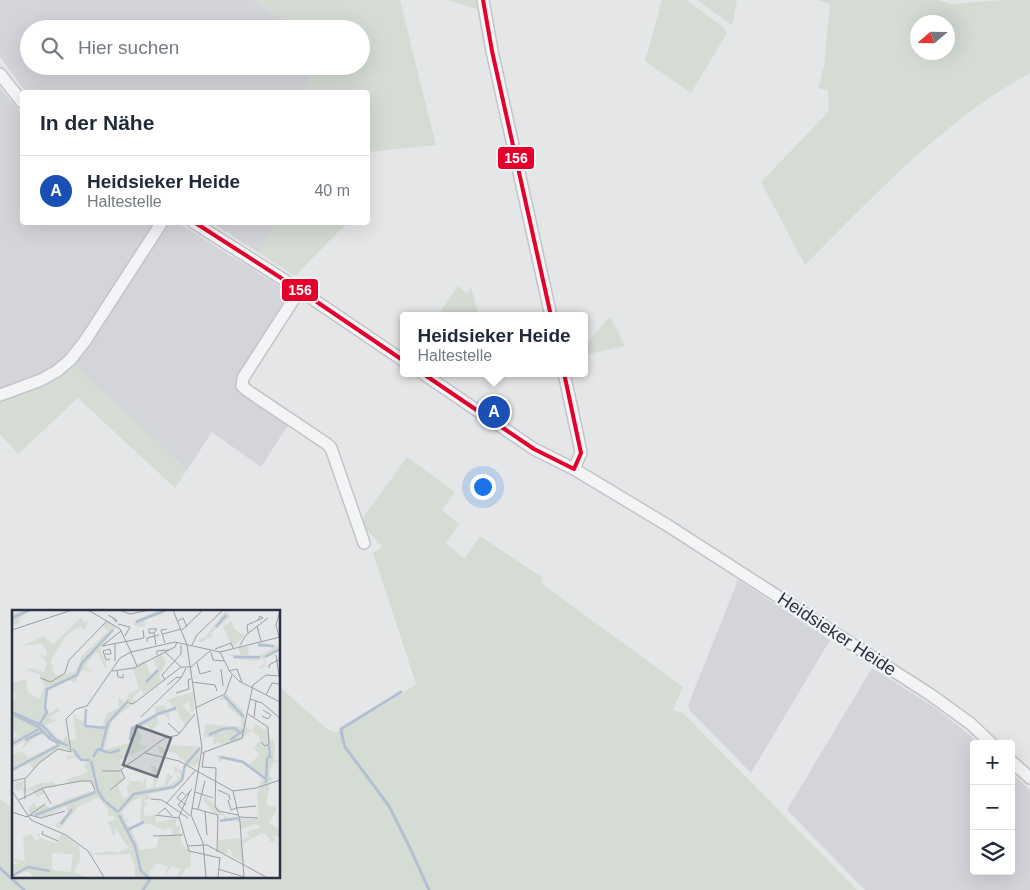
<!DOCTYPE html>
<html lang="de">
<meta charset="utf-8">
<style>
body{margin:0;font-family:Arial,sans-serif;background:#f2f2f3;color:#1f2937}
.controls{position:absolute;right:15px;bottom:15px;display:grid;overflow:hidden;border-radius:5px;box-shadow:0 5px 20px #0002}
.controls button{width:45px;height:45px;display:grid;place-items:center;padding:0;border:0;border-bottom:1px solid #e0e1e3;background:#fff;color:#1f2937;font:25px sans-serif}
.compass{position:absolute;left:910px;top:15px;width:45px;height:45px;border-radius:50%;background:#fff;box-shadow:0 5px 20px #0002;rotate:250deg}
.you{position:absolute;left:482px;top:486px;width:18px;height:18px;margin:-12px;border:4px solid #fff;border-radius:50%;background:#1a73e8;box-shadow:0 0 0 8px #1a73e833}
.badge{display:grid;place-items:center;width:32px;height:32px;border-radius:50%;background:#2563eb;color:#fff;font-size:16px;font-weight:700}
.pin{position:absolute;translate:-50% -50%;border:2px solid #fff;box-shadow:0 1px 5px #0006}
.popup{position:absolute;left:400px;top:312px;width:188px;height:65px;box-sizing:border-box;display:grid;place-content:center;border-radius:5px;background:#fff;filter:drop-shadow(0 1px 4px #0005);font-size:16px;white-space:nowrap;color:#747a83}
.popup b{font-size:19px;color:#1f2937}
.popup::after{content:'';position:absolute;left:50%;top:100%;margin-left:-10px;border:10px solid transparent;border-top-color:#fff}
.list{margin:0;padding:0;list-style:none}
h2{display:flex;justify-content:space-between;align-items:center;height:65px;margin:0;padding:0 20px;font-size:21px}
h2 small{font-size:16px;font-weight:400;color:#747a83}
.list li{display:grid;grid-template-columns:32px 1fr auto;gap:15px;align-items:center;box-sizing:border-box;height:70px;padding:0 20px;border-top:1px solid #e0e1e3}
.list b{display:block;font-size:19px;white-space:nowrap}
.list p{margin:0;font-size:16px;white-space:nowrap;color:#747a83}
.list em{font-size:16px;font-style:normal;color:#747a83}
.icon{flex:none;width:28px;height:28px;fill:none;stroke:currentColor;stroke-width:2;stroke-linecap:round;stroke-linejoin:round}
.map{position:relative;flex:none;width:1030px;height:890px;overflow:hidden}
.search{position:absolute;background:#fff;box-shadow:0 5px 20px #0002;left:20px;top:20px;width:350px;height:55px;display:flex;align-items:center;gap:12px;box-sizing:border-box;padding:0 18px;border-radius:28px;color:#747a83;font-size:19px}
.panel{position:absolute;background:#fff;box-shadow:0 5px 20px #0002;left:20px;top:90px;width:350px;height:135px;border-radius:5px}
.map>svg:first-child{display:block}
.built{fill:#d3d5db}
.green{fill:#d4dcd4;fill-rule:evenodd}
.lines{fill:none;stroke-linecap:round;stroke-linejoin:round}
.stream{stroke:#b3c0d3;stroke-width:3}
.minor-casing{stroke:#c2c4c6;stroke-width:14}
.minor{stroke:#f3f4f6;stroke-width:11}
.bus-1-casing{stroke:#f2f4f8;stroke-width:8}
.bus-1{stroke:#e4002b;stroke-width:4}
.labels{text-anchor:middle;stroke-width:4.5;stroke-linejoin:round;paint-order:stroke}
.street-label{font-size:18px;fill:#2b3142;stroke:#f2f4f8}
.inset-river{fill:none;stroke:#b3c0d3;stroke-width:2.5}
.inset-road{fill:none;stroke:#9a9ea6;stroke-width:1}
.view{fill:#6c707c;fill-opacity:0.15;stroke:#6c707c;stroke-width:2.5}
.inset-edge{fill:none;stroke:#2b3142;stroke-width:2.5}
.line-badge{stroke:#f2f4f8;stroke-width:2}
.badge-label{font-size:14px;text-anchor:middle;font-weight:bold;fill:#fff}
</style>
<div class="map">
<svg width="1030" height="890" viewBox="0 0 1030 890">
<rect width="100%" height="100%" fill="#e4e6e8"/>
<path class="built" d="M0 0H253L300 29H29V66H317L302 92H28L22 87 0 57Z
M0 88 22 113V222L178 223 292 294 237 379 241 394 288 425 261 467 212 432 187 470 75 366 66 374 56 380 19 397 0 403Z
M212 223H276L259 253Z
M738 580 830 640 751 773 690 711 688 705Z
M872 668 931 705 965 731 979 744H974V871H1011V773L1030 790V890H865L787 810Z"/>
<path class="green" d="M253 0H400L436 145 368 152V92H302L317 66H361V29H300Z
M446 0H471L476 1 477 9Z
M662 0H686L722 26 727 33 691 93 645 61Z
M697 0H737L732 25Z
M817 0H937L951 4 1003 0H1030V73C943 121 875 195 805 265L761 182 829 111 828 90 818 88 824 66 830 4ZM918 22H948V52H918Z
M276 223V222L347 223 295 276 259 253Z
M458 286 467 293 471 287 479 316H437Z
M610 316 625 346 584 355V347Z
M75 365 187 470 175 488 78 398 18 454 0 434V403L19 397 56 380 66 374Z
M407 457 455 492 442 510 459 524 446 543 464 559 480 536 543 578 541 583 683 687 673 710 683 713 857 890H0V799L14 810V876H279V686L327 729 336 733 392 700 416 684 373 553 379 550 382 546 366 529 362 519Z"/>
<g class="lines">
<path class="stream" d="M401 692 341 729 343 740 345 747 389 806 410 848 429 890
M0 868 24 890
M143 890 152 876"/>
<defs>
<path id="minor" d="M483 0 492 51 551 316
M0 74 22 102
M193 222 292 285 404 361
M299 291 243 378 242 386 248 391 327 444 331 448 364 543
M422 373 534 449 574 469 667 525 931 695 971 724 992 744
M564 373 580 447 581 453 574 469
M0 395 41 380 57 371 70 360 85 341 162 222
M1011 761 1030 778"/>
</defs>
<use href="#minor" class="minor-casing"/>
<use href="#minor" class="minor"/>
<defs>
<path id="bus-1" d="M483 0 492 51 551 316
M194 222 292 285 404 361
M422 373 534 449 574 469
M564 373 581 453 574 469"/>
</defs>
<use href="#bus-1" class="bus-1-casing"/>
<use href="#bus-1" class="bus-1"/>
</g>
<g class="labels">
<g class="street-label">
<text transform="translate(837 634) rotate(33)" y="6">Heidsieker Heide</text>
</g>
</g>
<g transform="translate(12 610)">
<rect width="268" height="268" fill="#e4e6e8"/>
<path d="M13 0H21L7 8 8 13 0 15V4ZM146 0H155L150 5 132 9 133 17 122 16 123 11ZM214 1 218 7 198 24 202 26 189 32 186 30 193 27ZM69 7 72 12H76L72 20 69 17 63 19 53 27 39 49V54L42 56 40 61 45 66 64 61 70 46 96 21 90 16 95 11 104 17 88 39 95 57H92L87 43H83L73 56 80 61 70 60 63 73 57 70 36 81 34 100 37 104 46 97 48 101 36 108 46 110 33 115 46 128 51 130 54 124 56 131 64 129 61 102 64 108 73 112V116L90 118 95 103 107 98 106 87 113 93 117 84 127 79 121 58 133 50 139 67 146 61 142 50 150 44 154 53 147 66 150 71 132 84 129 80 120 89 125 91 100 110 92 140 117 133 121 117 144 105 143 97 152 95 155 101 162 98 155 90 181 82 182 103 177 100 179 98 176 92 170 96 180 105 174 117 164 100 157 102 158 110 151 104 145 106 147 114 142 118 138 120 134 114 126 120 130 129 127 134 136 137 108 150 110 154 106 161 109 160 112 169 106 176 111 189 117 185 114 176 118 175 116 167 118 171H129L130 176 134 166V179L141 177 142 167 138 155 147 159 149 156 146 153 151 154 143 177 152 176 156 163 159 166 162 164 155 176 166 169 165 165 170 168 166 161 163 163 161 155 167 160 173 159 172 169 166 171 162 178 135 185 140 189 132 190 136 196 132 197V206L143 205 144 213 164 208V217L168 216 167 223H171L168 225 170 234 179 243 178 257 174 258 168 267H165L169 259 160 256 152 267 156 257 145 253 137 262 140 267H123V256L118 244 80 245 79 240 81 244 99 241 106 243 119 236 114 235 104 218 102 227 96 212 104 209 101 205 96 206V199L86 187 66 197 48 219 43 215 56 203 54 196 33 207 18 205 16 198 22 192 25 197 33 194 39 199 42 195 51 194 50 191 83 180 79 171 56 173 54 170 76 162 72 155 76 152 62 148 55 150V145L62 146 60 141 47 138 21 159 18 153 0 162V145L9 141 17 148 45 134 27 123 10 139 14 130 0 138V129L6 126 0 119V89L4 86 0 81 1 73 14 69 16 82 27 89 33 76 28 65 16 60 14 63V60L17 58 32 62 35 52 25 43 34 47 35 42 30 34 12 35 32 26 41 35ZM130 187 128 213 118 218 114 213 119 207 113 210 110 201 119 192ZM135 213 152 220 159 218 160 225 147 227 144 238 128 240 119 218ZM220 11 222 18 232 26 221 37 211 17ZM245 32 267 36V40L253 48 254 57H250V60L247 57 253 53 250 49 243 51 222 48 217 44 234 46 228 44 226 36 236 37 237 47H245L262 38 246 36ZM214 83 231 101 235 118 240 121 243 114 253 120 255 117 258 129 263 132 262 149 267 150 260 154 257 164 261 170 255 173H258L254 195 265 198 257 213 267 219V227L260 225 264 230 259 232 254 224 249 223 231 234 230 230 237 227 235 222 249 217 244 214 229 219 227 212 212 210V206L202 203 191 190 193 186 217 209 222 206 221 208 247 209 245 183 250 168 229 152 213 149 207 152 205 145 223 148 237 155 247 145 242 137 248 130 247 126 239 121 229 130 214 135 206 132 201 135 202 127H192L193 114 230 117 229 108 216 97 215 90H207ZM146 134 153 140 162 135 189 137 186 155 176 156 169 147V151L166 144 156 141 152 146 154 143H147ZM5 170 6 173 13 170 10 176 16 179 29 173 42 172 44 177 30 178 32 184 25 187 20 180 11 183 10 179 5 181 2 178ZM50 223 67 236 68 249 62 263 76 267H22L16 261 10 263 14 260 0 267V252L3 254H6L0 248 13 251 11 227 19 224 24 231 27 229 25 224H28L27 228 44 233ZM40 243 61 244 59 262 40 260ZM228 228 233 253 220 246 219 239H216L215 244 206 241V230Z" fill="#d4dcd4" fill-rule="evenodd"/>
<path class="inset-river" d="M0 8 17 0M124 12 154 0M204 17 214 5M246 35 262 36M222 47H248M253 47 268 39M134 72 146 60M212 86 232 107M0 102 31 116 44 130 56 136M2 105 28 118 38 129M27 115 35 102 33 98 35 79 65 65 70 53 101 20M73 116 94 118M73 116 74 99M120 120 146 104 164 98M38 123V129L48 134M197 125 210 119 222 118 227 122M13 130 30 122M118 130 120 118 142 106M218 130 232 120M0 134 27 119M61 139 69 150H78M89 140 96 113 116 91M81 147 86 139 98 143 108 140M208 147 231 152 254 169M255 147H258L257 135M79 151 86 181 93 192M174 154 188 138M0 160 47 135M254 173 255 148M94 192 106 202M106 202 122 184 162 177 170 170 173 155M23 205 84 182M107 205 123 236 129 261 136 267M208 211 226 208M49 214 60 199M115 220 132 212M0 266 16 257 38 261"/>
<path class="inset-road" d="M76 0 108 19 119 42 163 32 208 42 268 27M107 0 118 4 137 0M161 0 175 35 190 138 179 205 191 233 194 267M96 5 105 10 104 12 100 7M166 11 171 8 175 17M106 14 118 17 113 26M245 16 249 31M0 20 60 0M170 20 191 0M142 23H137V19H145L142 23 144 35M236 23 235 15 251 8 248 6 246 10M151 24 169 19M267 27 264 15 268 1M135 32V28L147 25M103 33V51M153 33 149 20 155 19M180 35 185 25 211 0M228 35 234 25 256 8M90 36 132 28 131 20M90 36 109 21M203 39 219 33 221 38M153 42 169 57M199 42 201 50 212 51M208 42 218 62 227 71 268 92M93 44H99L98 39 91 41 94 50 98 49M145 45V41L157 40M264 45 267 66M185 53 188 64 199 61M257 58V55L268 49M209 59 211 76M100 61 122 58 163 37 165 32M105 61 106 67 111 68V64M217 61 225 59 230 72M28 68 39 72 53 63 57 50 95 11M153 70 150 65 169 44V35M180 72 203 75 205 81M155 75 165 67 169 68M164 83 177 79 176 70 179 69M254 85 260 73 268 74M238 89 250 93 268 108M117 93 121 94 169 57H179L199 40M183 98 213 84 220 65M236 104 256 117 257 134 253 136 249 132M250 106 256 109 259 105 251 100M129 107 169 68 174 58M242 107 244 91M156 113 168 124M133 143 167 151 221 181 244 178 268 170M190 143 230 128 241 75 254 65 268 66M192 143 190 157 204 158 203 196 206 201 226 205M90 161H107L153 128 166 125 183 104M13 169V189M0 171 14 168 27 153 46 139 59 142 54 109 64 99 75 96 108 48 119 42 125 56M30 178 39 194M98 180 113 168 109 160M206 180 217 185 218 190M0 181 19 210 54 225 76 241 92 267M178 181 167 207 177 241 208 248M221 181 228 212 232 267M183 182 201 188M173 185 170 182 165 188 174 195M139 189 150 190 176 208M7 190 31 178 69 171H79L83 180M216 190 219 200 224 198M155 193 183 161M180 198 206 205 205 242M224 198 244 196M186 199 193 171M193 201 195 225M0 202 15 207 33 194M146 204 153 198 160 206M18 205 29 208 53 201M143 205 167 208M178 206 166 195 180 179M227 207 246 208M31 221 30 224 46 231M141 226 171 225M175 236 195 235 254 267M206 259 232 267M206 267 208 247"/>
<path class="view" d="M125 116 159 128 145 167 111 155Z"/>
<rect width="268" height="268" class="inset-edge"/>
</g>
<g class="line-badge">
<rect x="497" y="146" width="38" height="24" rx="5" fill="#e4002b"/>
<rect x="281" y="278" width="38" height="24" rx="5" fill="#e4002b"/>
</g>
<g class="badge-label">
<text x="516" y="163">156</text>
<text x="300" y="295">156</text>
</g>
</svg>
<div class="controls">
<button>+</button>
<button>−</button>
<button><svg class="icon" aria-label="layers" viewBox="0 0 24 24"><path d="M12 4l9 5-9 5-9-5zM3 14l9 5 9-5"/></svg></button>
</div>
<svg class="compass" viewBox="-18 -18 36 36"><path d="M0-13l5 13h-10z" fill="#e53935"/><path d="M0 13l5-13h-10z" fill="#747a83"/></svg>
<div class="you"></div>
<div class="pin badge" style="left:494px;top:412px;background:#1a4fb4">A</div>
<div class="popup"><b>Heidsieker Heide</b>Haltestelle</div>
<div class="search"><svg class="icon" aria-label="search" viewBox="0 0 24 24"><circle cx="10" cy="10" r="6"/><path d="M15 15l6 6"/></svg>Hier suchen</div>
<section class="panel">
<h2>In der Nähe<small></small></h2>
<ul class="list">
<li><span class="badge" style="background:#1a4fb4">A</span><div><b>Heidsieker Heide</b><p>Haltestelle</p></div><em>40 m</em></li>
</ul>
</section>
</div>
